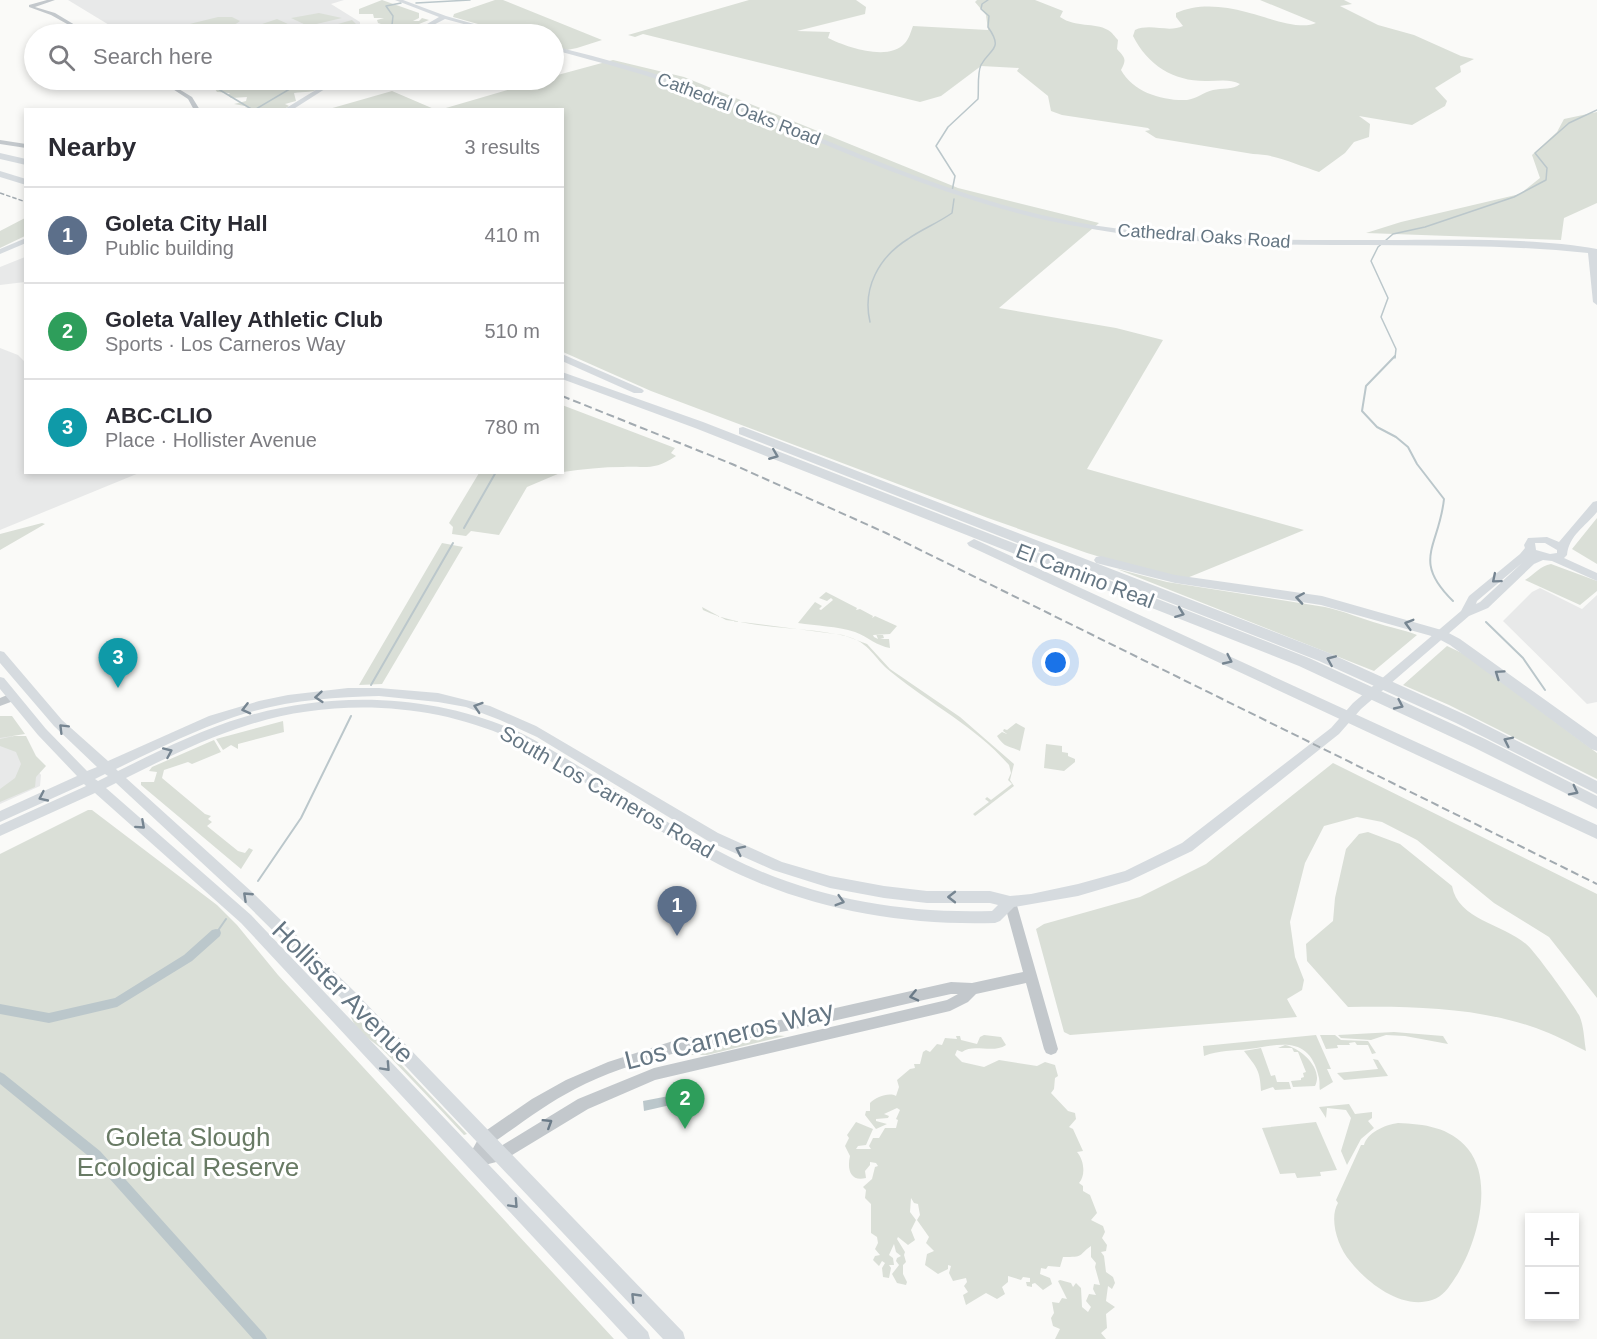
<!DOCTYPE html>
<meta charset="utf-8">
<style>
body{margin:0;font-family:Arial,sans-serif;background:#f7f7f7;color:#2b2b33}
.controls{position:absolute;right:18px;bottom:18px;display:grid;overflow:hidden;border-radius:0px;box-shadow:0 3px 9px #0003}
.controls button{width:54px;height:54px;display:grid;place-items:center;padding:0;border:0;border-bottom:2px solid #e1e1e2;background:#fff;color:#2b2b33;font:30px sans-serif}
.you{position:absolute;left:1056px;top:663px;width:21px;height:21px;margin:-15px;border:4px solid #fff;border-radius:50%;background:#1a73e8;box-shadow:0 0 0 9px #1a73e833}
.badge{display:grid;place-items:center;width:39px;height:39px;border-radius:50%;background:#e4572e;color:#fff;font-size:20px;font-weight:700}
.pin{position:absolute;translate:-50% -50px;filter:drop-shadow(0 2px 3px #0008)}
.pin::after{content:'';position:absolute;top:32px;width:21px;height:18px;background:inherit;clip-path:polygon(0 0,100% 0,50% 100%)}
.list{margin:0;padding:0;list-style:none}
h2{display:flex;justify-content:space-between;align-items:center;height:78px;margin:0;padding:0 24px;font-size:26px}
h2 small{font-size:20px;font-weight:400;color:#7c7c81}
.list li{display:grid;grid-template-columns:39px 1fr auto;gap:18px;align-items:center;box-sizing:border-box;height:96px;padding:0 24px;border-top:2px solid #e1e1e2}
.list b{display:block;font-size:22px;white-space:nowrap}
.list p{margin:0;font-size:20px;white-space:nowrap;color:#7c7c81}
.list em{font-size:20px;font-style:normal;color:#7c7c81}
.icon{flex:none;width:33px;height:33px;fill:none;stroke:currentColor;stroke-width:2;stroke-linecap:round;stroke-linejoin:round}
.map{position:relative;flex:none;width:1597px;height:1339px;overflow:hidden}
.search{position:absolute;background:#fff;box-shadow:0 3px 9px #0003;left:24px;top:24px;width:540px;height:66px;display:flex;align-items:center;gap:15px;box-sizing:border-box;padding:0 21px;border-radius:33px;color:#7c7c81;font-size:22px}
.panel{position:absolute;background:#fff;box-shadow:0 3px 9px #0003;left:24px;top:108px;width:540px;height:366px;border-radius:0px}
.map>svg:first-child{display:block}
.built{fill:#e8e9e9}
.green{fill:#dadfd7}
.water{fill:#bbc7cb}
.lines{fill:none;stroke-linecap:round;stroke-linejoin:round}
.stream-far2{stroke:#bbc7cb;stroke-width:1.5}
.stream-far1{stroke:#bbc7cb;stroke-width:2}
.stream{stroke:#bbc7cb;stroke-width:3}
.canal{fill:#bbc7cb;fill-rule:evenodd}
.tertiary{fill:#c3c8cc;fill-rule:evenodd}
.secondary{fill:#d6dbdf;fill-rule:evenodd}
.motorway{fill:#d6dbdf;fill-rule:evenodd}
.rail-far1{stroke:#a2aab0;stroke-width:1.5;stroke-dasharray:4.5 2;stroke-linecap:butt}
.rail{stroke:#a2aab0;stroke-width:2;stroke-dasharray:8 4;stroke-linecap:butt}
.oneway{stroke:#768591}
.oneway2{stroke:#6a7a87}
.labels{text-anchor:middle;stroke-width:6;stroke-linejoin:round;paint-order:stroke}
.far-street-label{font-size:18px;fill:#657683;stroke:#fff}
.street-label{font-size:21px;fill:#657683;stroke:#fff}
.near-street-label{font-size:26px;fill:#657683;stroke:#fff}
.near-park-label{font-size:26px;fill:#687a64;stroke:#fff}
</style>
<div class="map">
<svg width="1597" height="1339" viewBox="0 0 1597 1339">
<rect width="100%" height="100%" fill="#fafaf8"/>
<path class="built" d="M68 0H344L331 4 360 22V26L352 34H124Z
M25 257V282L0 285V267Z
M0 348 18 355 25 362 26 472 139 473 0 530Z
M1540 588 1582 609 1597 595V702L1587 704 1503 621 1532 592Z
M0 720 41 775 40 786 0 804Z"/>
<path class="green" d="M382 0 419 13V18L413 21H419L422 18 429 20 419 24H408L407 26 419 27 403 30 402 34H407H326L317 30 352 20 356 24 355 28 384 25 378 23 377 20 384 18H374L373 14H359V9Z
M495 0H503L602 40 577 48 567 50 554 46V34H514L453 17 454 14Z
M749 0H856L866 7 865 14 797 31 830 32 828 38C846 47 889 62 905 43 909 39 911 31 913 26L988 30 986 15 975 2 977 0H1035L1063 11 1060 17C1076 28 1094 22 1108 30 1112 32 1115 37 1118 40L1117 49C1125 58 1127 59 1121 70 1133 92 1162 101 1187 100 1196 99 1204 92 1213 90 1222 88 1233 90 1240 84 1230 79 1220 81 1208 81 1175 82 1148 66 1133 36L1135 30C1151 23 1168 33 1183 26L1176 17V13C1198 3 1224 6 1246 12 1264 16 1299 31 1316 23L1260 0H1344L1352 4 1340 6 1378 25 1414 35 1461 56 1474 59 1460 66 1461 72 1435 88 1447 101 1445 106 1412 125 1359 116 1370 124 1369 137 1354 142 1345 153 1319 172C1298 165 1275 154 1253 154L1156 138 1145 131 1150 130 1148 128 1062 115 1051 111 1048 96 1017 71 1019 68 981 66 941 96 920 102 643 34 635 37 628 35Z
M319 13 342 18 308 26 291 18Z
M218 17H232L240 21C219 38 174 35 149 34Z
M277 19 301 30 286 34H248L262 24Z
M613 60 684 77 958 188 1099 223 999 308 1116 328 1163 340 1087 469 1304 530 1187 578 1143 570 1087 553 988 518 651 391 563 352 562 110H439L542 80H554V76Z
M209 80H332L322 82 310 81 312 83 304 88 321 86C315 94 304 91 294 93L296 101 285 104 289 106 283 110 239 109 250 107 234 104 246 101 247 97 231 98 228 95 230 93 217 92 215 89 222 84H214L215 81Z
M392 91 434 109H329Z
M1597 112V203L1564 218 1561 240 1366 233 1401 222 1520 194 1540 178 1532 155 1557 132 1564 119Z
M25 218V236L0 248V231Z
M562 405 675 448 671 453 676 456C654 471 646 466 623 467 603 467 582 469 563 472Z
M479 473V472L560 473 527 487 499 535 471 531 466 536 452 534 453 527 449 523Z
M1597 518V564L1572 549Z
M42 523 45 524 0 550V534Z
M442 543 463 547 382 684 359 685Z
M1551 564 1597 581V591L1580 605 1525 580C1535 574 1540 566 1551 564Z
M1117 569 1167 582 1325 607C1344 611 1362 619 1380 624 1393 628 1405 630 1417 635L1374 671Z
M826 592 857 608 856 610 860 609 873 616 872 618 875 616 897 626 890 634 873 635 874 637 878 639 876 634 883 635 884 638 880 639H889L890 648C877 646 868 637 855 632 837 626 816 626 798 623L815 602 822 606 819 609 821 610 833 600 831 598 827 601 819 598Z
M702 607 726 620 843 635 867 644 890 669 960 717 1014 764 1010 780 1014 786 975 816 973 814 989 802 985 799 987 797 991 800 1012 784 1008 780 1011 773 1009 765C976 727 930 704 891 672 873 658 871 643 846 636 798 625 748 631 703 610Z
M1447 646 1466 655 1597 753V779L1449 705 1403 685Z
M0 716H12L25 734 0 738Z
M283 721 284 732 238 744V749L231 745 223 750 216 739Z
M1016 723 1025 728 1020 751C1007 745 1005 748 997 736L1002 732 1007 734 1003 731 1004 729 1007 730Z
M14 736H26L36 756 46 766 36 777 35 787 0 802V789L15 778 21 764 16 752 0 746V739Z
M214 740 221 752 192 764 188 762 164 770 162 778 205 814 211 816 208 819 212 822 207 826 238 851 245 853 249 848 253 850 241 869 141 785V782H154L157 772 149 771 152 767Z
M1046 744 1062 746V752L1068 753V756L1075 759V762L1064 771 1044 768Z
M1333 763 1597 894V998L1549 937 1494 903 1417 840 1382 822 1357 817 1324 826 1305 863 1290 922 1295 957 1304 980 1302 990 1287 999 1297 1017 1070 1035 1064 1032 1036 929 1044 924 1140 897 1206 864Z
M88 810H92L217 905 237 925 278 975 614 1339H0V854Z
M1368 832 1400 844 1452 886C1458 920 1503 924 1526 944 1535 951 1573 1004 1579 1015 1584 1025 1584 1040 1586 1051 1570 1043 1553 1034 1536 1028 1476 1007 1410 1006 1348 1007L1307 961 1306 944 1333 921 1335 898 1346 849 1359 834Z
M352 1013 467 1134 464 1135C439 1108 413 1081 387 1054 374 1040 356 1035 350 1014Z
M1394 1032 1443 1036 1448 1044 1405 1036 1386 1035 1371 1040 1341 1038 1338 1035Z
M772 1035 785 1036 707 1055H683Z
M984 1035 1001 1037 1006 1045C993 1054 973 1043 962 1052L957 1050 955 1055 962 1062 984 1067 999 1060 1037 1066 1045 1062 1055 1065 1058 1076 1055 1078 1054 1089 1051 1093 1068 1111 1075 1113 1076 1119 1069 1127 1073 1129 1083 1151 1077 1152C1084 1160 1086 1175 1079 1183L1083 1186V1191L1090 1195 1097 1213 1091 1220 1103 1226 1105 1232 1102 1238 1107 1245 1106 1251 1101 1252 1104 1256 1106 1272 1113 1277 1115 1283 1112 1289 1108 1286 1106 1301 1115 1307 1106 1314 1107 1328 1101 1333 1106 1339H1055L1060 1329 1053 1326 1051 1318 1054 1313 1052 1302 1059 1303 1062 1298 1067 1299 1058 1281 1060 1280 1071 1283 1073 1287 1076 1283 1081 1288 1082 1307 1088 1312 1091 1307 1086 1301 1089 1294 1096 1295 1093 1289 1094 1284 1100 1285 1095 1267 1096 1263 1091 1257V1246C1077 1256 1085 1257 1063 1257L1060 1267 1048 1266 1046 1269 1041 1268 1040 1274 1050 1278 1052 1284 1043 1290 1035 1283 1032 1284V1287L1027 1286 1026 1282H1030V1278L1023 1277 1021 1280 1008 1276V1282L1002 1287 1005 1294 997 1299 986 1293 966 1305 963 1295 968 1292 964 1286 967 1282 966 1278 953 1281 949 1273 951 1266 948 1265V1269L938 1274 925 1265 927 1254 934 1251 926 1243 929 1237 917 1220 920 1215 918 1204 914 1203 911 1198 910 1212 916 1220 911 1230 915 1240 908 1245 898 1237 897 1239 905 1252 904 1255 906 1262 903 1265V1274L907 1282 906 1285 897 1283 892 1274 899 1265 896 1261 897 1258 901 1256 896 1252 894 1244 889 1255 893 1258 894 1265H889L891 1268 889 1278 883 1277 882 1268 885 1263 882 1261 879 1266 873 1260 875 1256 880 1255 875 1249 878 1243 877 1237 871 1233V1204L865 1198 866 1190 863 1187 872 1179 875 1167 878 1166 876 1163 870 1162V1165L865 1171 866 1178C850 1182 847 1169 850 1156L845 1146 849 1138 847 1135 856 1122 873 1129 866 1145 858 1146 856 1149H871L869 1146 873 1138H879L885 1128H896L898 1120 896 1119 900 1110 897 1108 884 1114 889 1116 888 1118 876 1119V1121L887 1124 876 1129 865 1115 866 1111H870V1103C876 1097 889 1092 896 1096L899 1087 897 1080 910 1069 915 1068 914 1064H920L923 1052 926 1050 930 1052 937 1044 942 1045 945 1038 957 1039 956 1036H960L961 1040 977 1044 980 1037Z
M1316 1035 1331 1069H1327L1333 1082 1320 1090C1319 1087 1320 1082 1319 1078 1310 1035 1281 1044 1249 1049 1233 1051 1219 1050 1204 1056L1203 1046Z
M1320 1035H1335L1341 1040 1368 1041 1376 1053 1372 1054 1368 1045H1357L1355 1042 1349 1043 1350 1045H1337L1338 1048 1326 1049Z
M1285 1045C1301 1048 1324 1069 1315 1086L1293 1087 1291 1081 1301 1080V1078L1304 1077 1303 1073 1306 1072 1298 1052H1294L1292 1048H1278Z
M1261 1048 1271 1076 1275 1075 1277 1082H1289L1291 1089 1275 1090 1273 1087 1261 1091C1260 1070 1257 1068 1244 1051Z
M1373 1059 1378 1060 1388 1076 1344 1080 1337 1073 1378 1069Z
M1349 1104 1355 1114 1372 1112V1118L1368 1121 1374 1128 1361 1139 1347 1165 1341 1151 1351 1118 1346 1110 1327 1108 1326 1118 1319 1107Z
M1316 1122 1337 1170 1320 1172 1321 1176 1297 1178 1295 1173 1280 1174 1262 1128Z
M1398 1123C1424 1124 1450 1127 1468 1149 1495 1182 1476 1247 1455 1278 1449 1287 1443 1297 1432 1300 1402 1310 1367 1283 1350 1261 1337 1246 1329 1218 1338 1203L1336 1200 1361 1145H1364C1367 1133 1384 1125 1398 1123Z"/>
<path class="water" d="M681 1090 684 1102 644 1111 643 1101 674 1095Z"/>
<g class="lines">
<path class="stream-far2" d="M416 3 470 0
M379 34 392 25 393 16 386 6 401 3
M210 84 253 110
M254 110 305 80
M952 191 955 176 936 146 948 127 978 99C979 89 977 73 981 65 990 48 1004 50 988 27L989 16 981 9 982 4 988 0
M870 322C862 288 879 257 908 239 922 229 938 223 952 213L954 199
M1395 358 1396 349 1381 317 1388 298 1371 261 1378 247 1393 234 1425 227 1514 197 1546 180 1547 168 1535 153 1569 123 1597 110"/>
<path class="stream-far1" d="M1395 356 1366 386 1362 411 1377 427 1396 437 1408 447 1417 464 1444 499C1439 547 1411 560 1453 601
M464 528 496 472
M1486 622 1523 658 1545 690
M371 685 453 543
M258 881 301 818 351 716
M217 932 226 919"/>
<path class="stream" d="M216 933 218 931"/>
<path class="canal" d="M216 929 220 930 221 933 220 936 192 961 117 1007 49 1023 0 1014V1004L49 1013 115 998 184 955 212 930Z
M0 1072 4 1074 100 1151 265 1335 267 1339H253L92 1159 0 1084Z"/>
<path class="tertiary" d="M47 0H55L35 7 55 13 90 34H85L51 15 29 7V5Z
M159 80H164L192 97 200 110H194L188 99Z
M0 140 26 144V148L0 144Z
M12 693 17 697 16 700 0 706V698Z
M1010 897 1014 898 1016 902 1058 1049 1056 1053 1051 1055 1046 1053 1044 1049 1026 983 976 994 968 1002 950 1011 655 1080 588 1109 504 1160 473 1168 468 1166 466 1161 481 1134 532 1099 566 1080 608 1062 673 1041 800 1016 951 982 972 983 1023 972 1004 902 1006 898ZM951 994H958L947 1000 654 1068 578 1099 496 1149 487 1151 491 1144C519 1125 546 1104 575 1089 640 1055 715 1045 786 1031 841 1020 896 1006 951 994Z"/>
<path class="secondary" d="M395 0H403L446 16 509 34H501L445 19 416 34H410L439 17Z
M554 46C604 59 655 72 704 91 825 137 942 196 1070 221 1180 242 1291 240 1403 240 1464 240 1538 238 1597 249V305L1593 302 1588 253C1416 235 1241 259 1070 225 939 200 821 140 697 93 650 75 602 63 554 50Z
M332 80H339L292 110H283Z
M26 238V243L0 254V249Z
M1597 501V512C1585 527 1569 535 1567 555L1564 558 1597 573V581L1552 561 1543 560 1534 564 1488 608 1469 616 1361 709 1339 734 1192 851 1129 881 1078 896 1014 907 1000 921 995 923C900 926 803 908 718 864 647 827 583 777 512 739 432 702 332 698 248 725 206 738 166 758 126 778L252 892 354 991 683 1332 685 1339H663L344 1001 242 900 116 783 106 788 251 915 648 1332 650 1339H628L241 923 95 793 0 836V825L86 786 84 784 0 822V811L77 776 38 735 0 689V677L4 678 46 729 87 771 97 767 54 726 0 663V651L4 652 62 720 108 761 209 716 259 701 288 695 348 688H379L438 693 490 706 536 726 718 833 782 862 830 876 884 886 927 891H990L1010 896 1031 894 1078 884 1125 871 1182 843 1331 728 1353 703 1461 611 1469 596 1520 554 1525 548 1524 545 1528 538 1547 537 1559 542 1593 502ZM1535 543H1545L1557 550V553L1550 554 1536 550ZM1522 563 1480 602 1476 604 1477 601ZM379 696 438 702 466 707 500 720 537 737 708 841 773 870 830 888 884 898 927 903H990L998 905 992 911C901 914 809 898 728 856 656 820 592 770 521 733 436 694 334 690 244 717 200 730 159 751 118 771L116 769C155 750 193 731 234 717 281 701 330 697 379 696ZM105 774 108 776 98 781 95 779Z"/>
<path class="motorway" d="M0 153 26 159V165L0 159Z
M0 171 26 179V185L0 177Z
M562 354 642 389 644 391 642 393H634L562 361Z
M562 372 703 422 1309 658 1485 739 1597 796V809L1473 747 1299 666 695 428 562 379Z
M743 427 1329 653 1468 716 1597 781V794L1456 723 1319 661 739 434V428Z
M974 539 1597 825V839L969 546 967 543Z
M1101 556 1175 575 1322 596 1445 631 1460 639 1597 737V751L1591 749 1450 645 1435 637 1321 605 1175 583 1096 563 1094 560 1096 557Z"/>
<path class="rail-far1" d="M0 193 26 202"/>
<path class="rail" d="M562 396 732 464 886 533 1597 884"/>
</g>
<defs><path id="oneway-chevron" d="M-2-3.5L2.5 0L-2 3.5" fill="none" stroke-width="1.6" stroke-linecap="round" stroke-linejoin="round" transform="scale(1.5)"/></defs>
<g class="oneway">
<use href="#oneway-chevron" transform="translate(774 455) rotate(22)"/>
<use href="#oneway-chevron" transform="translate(1496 579) rotate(140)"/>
<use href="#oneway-chevron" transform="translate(1300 598) rotate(-171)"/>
<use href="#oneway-chevron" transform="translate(1180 613) rotate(21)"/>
<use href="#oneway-chevron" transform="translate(1409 624) rotate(-164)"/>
<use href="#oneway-chevron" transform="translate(1228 660) rotate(25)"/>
<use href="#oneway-chevron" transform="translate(1331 660) rotate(-157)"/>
<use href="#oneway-chevron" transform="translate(1499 674) rotate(-145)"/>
<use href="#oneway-chevron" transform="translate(319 697) rotate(175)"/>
<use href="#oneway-chevron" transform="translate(1399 705) rotate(25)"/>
<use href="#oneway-chevron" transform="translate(478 707) rotate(-162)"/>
<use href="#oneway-chevron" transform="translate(246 709) rotate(166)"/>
<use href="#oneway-chevron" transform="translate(63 728) rotate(-135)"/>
<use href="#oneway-chevron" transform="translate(1508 741) rotate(-154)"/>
<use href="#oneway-chevron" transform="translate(168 752) rotate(-24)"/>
<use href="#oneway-chevron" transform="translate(1574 791) rotate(27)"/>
<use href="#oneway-chevron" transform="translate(43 797) rotate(155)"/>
<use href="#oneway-chevron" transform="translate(141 825) rotate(42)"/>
<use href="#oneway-chevron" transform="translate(740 850) rotate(-154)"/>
<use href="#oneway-chevron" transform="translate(247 896) rotate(-137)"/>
<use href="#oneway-chevron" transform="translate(952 897) rotate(-180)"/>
<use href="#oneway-chevron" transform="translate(840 901) rotate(16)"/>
<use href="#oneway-chevron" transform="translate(386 1067) rotate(47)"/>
<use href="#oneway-chevron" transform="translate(514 1204) rotate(47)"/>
<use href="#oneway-chevron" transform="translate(635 1297) rotate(-134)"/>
</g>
<g class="oneway2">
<use href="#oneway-chevron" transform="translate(914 996) rotate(167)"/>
<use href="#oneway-chevron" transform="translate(548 1123) rotate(-32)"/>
</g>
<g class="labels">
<g class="far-street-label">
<text transform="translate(739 109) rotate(21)" y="6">Cathedral Oaks Road</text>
<text transform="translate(1204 236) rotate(4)" y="6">Cathedral Oaks Road</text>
</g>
<g class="street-label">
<text transform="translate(1085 576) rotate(21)" y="7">El Camino Real</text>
<text transform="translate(607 792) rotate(30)" y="7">South Los Carneros Road</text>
</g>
<g class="near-street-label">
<text transform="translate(343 992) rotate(45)" y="9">Hollister Avenue</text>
<text transform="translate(729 1035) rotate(-14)" y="9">Los Carneros Way</text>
</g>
<g class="near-park-label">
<text x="188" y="1146">Goleta Slough<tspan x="188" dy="30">Ecological Reserve</tspan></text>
</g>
</g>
</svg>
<div class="controls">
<button>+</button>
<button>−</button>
</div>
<div class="you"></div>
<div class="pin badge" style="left:677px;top:936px;background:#5c6f8a">1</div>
<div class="pin badge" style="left:685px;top:1129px;background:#2e9e5b">2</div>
<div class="pin badge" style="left:118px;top:688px;background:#0f9aa8">3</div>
<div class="search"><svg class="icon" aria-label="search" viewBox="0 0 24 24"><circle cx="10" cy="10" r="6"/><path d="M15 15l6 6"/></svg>Search here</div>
<section class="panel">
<h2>Nearby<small>3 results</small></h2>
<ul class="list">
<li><span class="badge" style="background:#5c6f8a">1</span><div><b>Goleta City Hall</b><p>Public building</p></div><em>410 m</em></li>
<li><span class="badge" style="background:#2e9e5b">2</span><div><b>Goleta Valley Athletic Club</b><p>Sports · Los Carneros Way</p></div><em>510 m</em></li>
<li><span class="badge" style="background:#0f9aa8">3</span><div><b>ABC-CLIO</b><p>Place · Hollister Avenue</p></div><em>780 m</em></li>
</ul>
</section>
</div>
